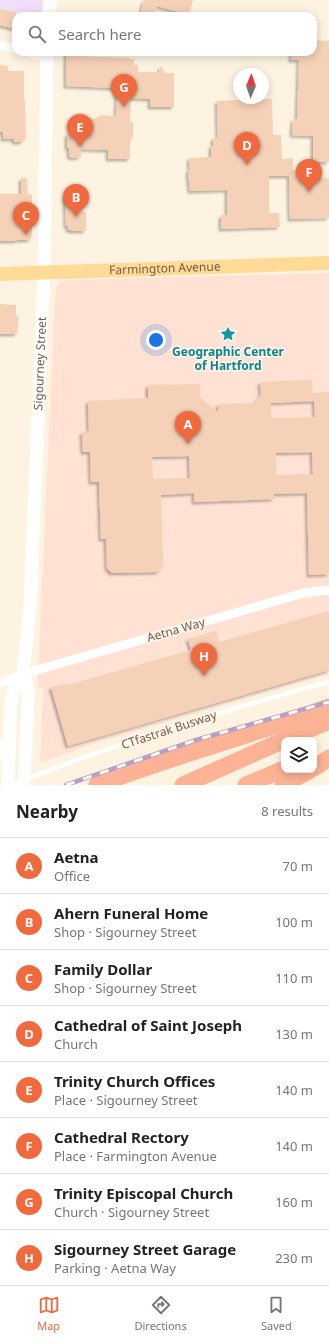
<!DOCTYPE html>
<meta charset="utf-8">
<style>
body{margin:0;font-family:"Noto Sans",sans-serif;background:#f6f6f6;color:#222}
.controls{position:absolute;right:12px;bottom:12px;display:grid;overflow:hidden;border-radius:8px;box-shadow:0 2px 10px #0003}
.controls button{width:36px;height:36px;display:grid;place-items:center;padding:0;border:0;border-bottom:1px solid #e0e0e0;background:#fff;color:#222;font:20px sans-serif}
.compass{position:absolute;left:233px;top:68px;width:36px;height:36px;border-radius:50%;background:#fff;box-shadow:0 2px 10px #0003;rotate:2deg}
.you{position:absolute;left:156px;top:340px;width:14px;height:14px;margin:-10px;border:3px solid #fff;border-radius:50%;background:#1a73e8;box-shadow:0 0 0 6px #1a73e833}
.badge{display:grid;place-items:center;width:26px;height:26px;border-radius:50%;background:#f06a3e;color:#fff;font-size:13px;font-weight:700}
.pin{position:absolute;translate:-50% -33px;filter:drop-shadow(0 1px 2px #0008)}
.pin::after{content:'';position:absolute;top:21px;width:14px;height:12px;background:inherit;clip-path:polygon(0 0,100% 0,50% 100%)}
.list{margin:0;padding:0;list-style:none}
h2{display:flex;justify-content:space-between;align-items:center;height:52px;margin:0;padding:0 16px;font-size:17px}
h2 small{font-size:13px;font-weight:400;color:#767676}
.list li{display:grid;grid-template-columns:26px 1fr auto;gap:12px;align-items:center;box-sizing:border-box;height:56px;padding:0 16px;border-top:1px solid #e0e0e0}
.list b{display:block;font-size:15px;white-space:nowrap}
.list p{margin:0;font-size:13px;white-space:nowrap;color:#767676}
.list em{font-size:13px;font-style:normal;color:#767676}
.icon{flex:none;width:22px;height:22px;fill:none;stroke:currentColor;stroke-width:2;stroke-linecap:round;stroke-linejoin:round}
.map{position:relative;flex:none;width:329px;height:785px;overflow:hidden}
.search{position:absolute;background:#fff;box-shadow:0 2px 10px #0003;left:12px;right:12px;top:12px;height:44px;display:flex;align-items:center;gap:10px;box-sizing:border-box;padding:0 14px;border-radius:12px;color:#767676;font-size:15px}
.sheet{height:500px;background:#fff}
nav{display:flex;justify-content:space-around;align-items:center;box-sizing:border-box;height:56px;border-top:1px solid #e0e0e0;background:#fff;font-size:11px;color:#767676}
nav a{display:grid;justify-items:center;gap:2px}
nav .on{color:#f06a3e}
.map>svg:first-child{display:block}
.commercial{fill:#ffe2d4}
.education{fill:#f0defa}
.building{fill:#f5d1b7;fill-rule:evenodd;filter:url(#shadow)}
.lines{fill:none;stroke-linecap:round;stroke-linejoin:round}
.service{stroke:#fff;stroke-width:4.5}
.minor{stroke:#fff;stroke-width:9}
.secondary{stroke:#fff;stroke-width:13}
.primary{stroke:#ffdb97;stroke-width:14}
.motorway{stroke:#fcb294;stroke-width:17}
.rail-casing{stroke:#b6a0c7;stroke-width:4.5}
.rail{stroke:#fff7e9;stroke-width:3;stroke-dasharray:9;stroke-linecap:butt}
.labels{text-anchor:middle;stroke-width:3;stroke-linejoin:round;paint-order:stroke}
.street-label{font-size:12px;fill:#775946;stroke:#fff7e9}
.culture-label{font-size:12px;font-weight:bold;fill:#0d838f;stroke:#fff7e9}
</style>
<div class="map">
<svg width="329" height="785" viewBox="0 0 329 785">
<defs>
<filter id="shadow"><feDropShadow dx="-2.5" dy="2.5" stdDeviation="1" flood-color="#0004"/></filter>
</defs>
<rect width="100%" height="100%" fill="#fef3e1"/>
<path class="commercial" d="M329 273V674L92 744 40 763 43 687 38 688V675L55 297 57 286 61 282 67 280Z"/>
<path class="education" d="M0 0H43L41 16H34L0 9Z"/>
<path class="building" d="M144 0H193L190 11H188L186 16 175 14V11L157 6 155 16H140Z
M0 9 16 12V29L0 25Z
M313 40 329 41V162H313V136L292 135 293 119H297L299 60H291V52H313Z
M66 52H75V56L130 58V59H134V65H138V72H159L161 65 165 73H174V107H150V99L131 98 130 122H133V138H130V159H108V150L81 149V157L73 158 69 156V148H67V134H81L82 118 99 119 100 115 116 116 117 98 116 88 66 86Z
M0 65 8 66V71H24V99H25L26 138 22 142H14V139H3V132H0Z
M272 99 273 135H281L282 159 293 158V170H297L298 179 329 178V218L290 219 289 176H269V213H279L280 227 221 229V215H227V190L190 191 188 170H190L189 158 211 157V146H213V138L218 137 217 101Z
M21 178H27L28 195 32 194V237L29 240H17V241H0V194H21Z
M72 193H81L83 212H86V231H71V230H68V226H66L65 196H72Z
M0 304 16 305V316L19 317 17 334H0Z
M312 380 313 393 329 392V574L309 575 307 493 274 494V499L194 502V493L161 495 163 567 158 572 112 573 107 568 106 539H101L99 482H91L90 452H83L82 432 89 431 88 401 148 398V385L200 384V396L202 399 218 412V404L255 403 261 395 260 382ZM314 401 315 417 271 418V403ZM312 452 313 474 276 475V453ZM189 456 190 478 153 479 152 457Z
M329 611V670L68 746 51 687 68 683V685L191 650 188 639 216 631 219 642Z"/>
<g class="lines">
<path class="service" d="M12 785C115 743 222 711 329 682"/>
<path class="minor" d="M0 45 16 49
M26 52 47 57
M0 683 23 674 304 593 329 590
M0 743 6 761"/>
<g class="secondary">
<path d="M49 16 51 0"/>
<path d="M8 785 11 700 16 685 23 674"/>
<path id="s1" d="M24 785 28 695 27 684 23 674 30 607 44 273 47 52"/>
</g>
<path class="primary" id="s2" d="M0 274 329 263"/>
<path class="motorway" d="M284 740 329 721
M314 768 329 758
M97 785C173 756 252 735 329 707
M183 785 284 740
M246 785 284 769
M283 785 310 770"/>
<defs>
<path id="rail" d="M66 785 196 740 329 702"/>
</defs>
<use href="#rail" class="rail-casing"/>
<use href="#rail" class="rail"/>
</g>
<defs>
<symbol id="sight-bare" viewBox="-9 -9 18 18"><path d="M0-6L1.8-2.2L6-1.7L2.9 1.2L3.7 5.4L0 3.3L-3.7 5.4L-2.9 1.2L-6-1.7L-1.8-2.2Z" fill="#0f9aa8" stroke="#fff7e9" stroke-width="2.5" paint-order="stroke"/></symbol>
</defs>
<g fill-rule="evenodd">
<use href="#sight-bare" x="217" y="323" width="22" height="22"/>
</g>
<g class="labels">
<g class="street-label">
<text dy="4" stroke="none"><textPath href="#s2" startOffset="165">Farmington Avenue</textPath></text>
<text dy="4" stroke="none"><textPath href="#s1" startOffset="423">Sigourney Street</textPath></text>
<text transform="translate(176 630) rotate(-16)" y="4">Aetna Way</text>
<text transform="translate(169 730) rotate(-18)" y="4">CTfastrak Busway</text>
</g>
<g class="culture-label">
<text x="228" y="356">Geographic Center<tspan x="228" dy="14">of Hartford</tspan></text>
</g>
</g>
</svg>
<div class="controls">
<button><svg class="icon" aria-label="layers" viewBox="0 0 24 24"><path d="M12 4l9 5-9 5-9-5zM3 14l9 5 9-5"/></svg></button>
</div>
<svg class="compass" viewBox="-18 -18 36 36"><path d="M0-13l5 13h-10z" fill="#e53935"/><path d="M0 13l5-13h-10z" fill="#767676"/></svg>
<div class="you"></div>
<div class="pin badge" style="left:188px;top:444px">A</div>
<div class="pin badge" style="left:76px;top:217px">B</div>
<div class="pin badge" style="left:26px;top:235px">C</div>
<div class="pin badge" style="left:247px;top:165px">D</div>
<div class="pin badge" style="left:80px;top:147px">E</div>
<div class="pin badge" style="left:309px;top:192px">F</div>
<div class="pin badge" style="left:124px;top:107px">G</div>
<div class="pin badge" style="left:204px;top:676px">H</div>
<div class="search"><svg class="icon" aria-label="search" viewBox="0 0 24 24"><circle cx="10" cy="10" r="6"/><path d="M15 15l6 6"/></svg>Search here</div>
</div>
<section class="sheet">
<h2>Nearby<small>8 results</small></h2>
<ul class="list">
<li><span class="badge">A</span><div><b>Aetna</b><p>Office</p></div><em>70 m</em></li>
<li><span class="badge">B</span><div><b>Ahern Funeral Home</b><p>Shop · Sigourney Street</p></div><em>100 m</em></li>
<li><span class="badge">C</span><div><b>Family Dollar</b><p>Shop · Sigourney Street</p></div><em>110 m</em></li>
<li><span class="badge">D</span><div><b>Cathedral of Saint Joseph</b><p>Church</p></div><em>130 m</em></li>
<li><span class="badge">E</span><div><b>Trinity Church Offices</b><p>Place · Sigourney Street</p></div><em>140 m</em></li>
<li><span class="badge">F</span><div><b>Cathedral Rectory</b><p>Place · Farmington Avenue</p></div><em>140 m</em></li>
<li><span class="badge">G</span><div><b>Trinity Episcopal Church</b><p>Church · Sigourney Street</p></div><em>160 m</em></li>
<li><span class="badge">H</span><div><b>Sigourney Street Garage</b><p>Parking · Aetna Way</p></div><em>230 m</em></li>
</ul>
</section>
<nav>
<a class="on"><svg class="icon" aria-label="map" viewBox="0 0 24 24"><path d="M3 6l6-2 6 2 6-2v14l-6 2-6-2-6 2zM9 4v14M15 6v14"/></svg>Map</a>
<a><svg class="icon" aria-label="directions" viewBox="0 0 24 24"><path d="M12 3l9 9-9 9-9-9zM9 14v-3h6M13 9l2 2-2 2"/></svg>Directions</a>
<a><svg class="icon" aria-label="saved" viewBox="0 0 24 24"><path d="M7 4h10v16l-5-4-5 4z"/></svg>Saved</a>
</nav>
